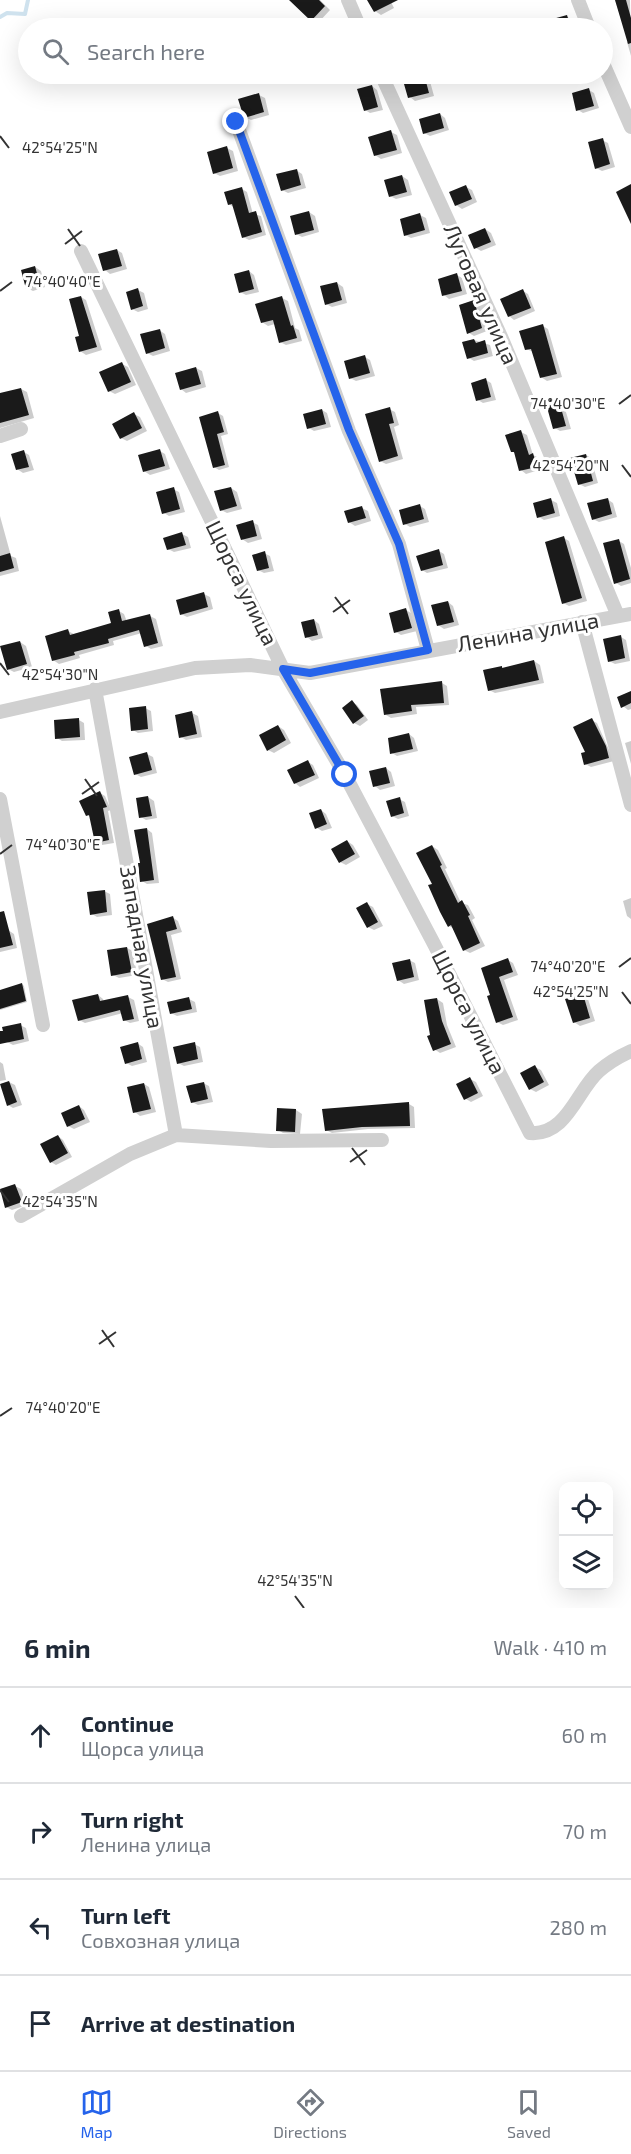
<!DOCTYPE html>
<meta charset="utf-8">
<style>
body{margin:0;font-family:"Exo 2",sans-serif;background:#f6f6f7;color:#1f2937}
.controls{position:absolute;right:18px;bottom:18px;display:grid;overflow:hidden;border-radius:12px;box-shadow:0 6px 24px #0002}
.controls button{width:54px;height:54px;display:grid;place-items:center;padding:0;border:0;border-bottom:2px solid #e0e1e3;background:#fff;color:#1f2937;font:30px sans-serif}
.stop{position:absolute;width:18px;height:18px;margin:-14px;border:4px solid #2563eb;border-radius:50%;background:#fff}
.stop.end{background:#2563eb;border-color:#fff;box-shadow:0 2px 6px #0008}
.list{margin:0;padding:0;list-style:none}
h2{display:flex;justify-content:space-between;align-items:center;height:78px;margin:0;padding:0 24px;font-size:26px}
h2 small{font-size:20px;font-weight:400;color:#747a83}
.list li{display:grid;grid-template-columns:39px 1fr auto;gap:18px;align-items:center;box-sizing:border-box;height:96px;padding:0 24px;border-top:2px solid #e0e1e3}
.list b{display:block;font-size:22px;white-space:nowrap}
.list p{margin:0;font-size:20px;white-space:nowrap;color:#747a83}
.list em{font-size:20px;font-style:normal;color:#747a83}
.icon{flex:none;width:33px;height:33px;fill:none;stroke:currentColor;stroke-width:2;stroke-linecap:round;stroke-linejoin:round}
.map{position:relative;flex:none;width:631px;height:1608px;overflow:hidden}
.search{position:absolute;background:#fff;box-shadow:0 6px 24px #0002;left:18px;right:18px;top:18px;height:66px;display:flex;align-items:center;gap:15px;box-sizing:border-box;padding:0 21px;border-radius:33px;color:#747a83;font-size:22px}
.sheet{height:462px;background:#fff}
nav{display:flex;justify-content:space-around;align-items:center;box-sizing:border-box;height:84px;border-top:2px solid #e0e1e3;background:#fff;font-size:16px;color:#747a83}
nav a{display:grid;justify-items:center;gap:3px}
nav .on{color:#2563eb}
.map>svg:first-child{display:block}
.shadow{fill:#0003}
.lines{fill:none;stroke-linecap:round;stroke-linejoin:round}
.stream{stroke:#cfe2ee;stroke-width:4}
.building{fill:#1a1a1a}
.street{stroke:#d0d0d0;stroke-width:14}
.route{stroke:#2563eb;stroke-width:8}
.ticks{fill:none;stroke:#333;stroke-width:2}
.labels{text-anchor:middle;stroke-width:6;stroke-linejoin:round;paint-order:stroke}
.street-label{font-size:22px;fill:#333;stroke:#fff}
.ticks-label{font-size:15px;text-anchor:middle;fill:#333;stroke:#fff;stroke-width:6;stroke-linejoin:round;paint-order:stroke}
</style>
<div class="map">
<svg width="631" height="1608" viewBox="0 0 631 1608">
<rect width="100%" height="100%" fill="#fff"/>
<path class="shadow" d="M301 0H320L330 10 318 23 312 20Z
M369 0H390L394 8 381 15 375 11Z
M615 0H630L631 56 627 42H629Z
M567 17 573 20 575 28H548L546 23Z
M403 74H428L434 96 415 101 410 97Z
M372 86 377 90 383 110 370 113 365 110Z
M589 90 594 93 599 108 583 113 578 110Z
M259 95 265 98 269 115 251 120 245 117Z
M440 114 445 118 449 130 430 136 424 133Z
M391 132 397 135 402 153 381 159 375 155Z
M602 140 608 143 615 167 602 171 596 168Z
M227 148 233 151 238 171 220 176 214 173Z
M296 170 302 174 306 188 288 193 282 190Z
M402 176 408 180 412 195 396 199 390 196Z
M466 187 472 190 477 202 462 209 456 205Z
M242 189 247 192 253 214 261 216 266 235 249 240 243 237 235 208 229 204Z
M309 212 315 216 319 232 302 237 296 234Z
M420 215 426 218 430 233 411 238 405 235Z
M485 229 491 233 496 245 481 251 476 248Z
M117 250 122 253 127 269 110 274 105 270Z
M35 267 41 271 45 287 33 291 27 288Z
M249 271 254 275 259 292 246 295 240 292Z
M457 275 462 278 467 294 449 299 444 295Z
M337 283 343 287 347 303 332 307 326 304Z
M138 290 144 293 148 309 138 312 132 309Z
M523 291 528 294 535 311 514 320 509 316Z
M81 297 86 300 102 350 86 355 80 351Z
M282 298 288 301 295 328 299 330 302 341 286 345 280 342 275 324 268 326 262 322Z
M474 302 480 305 487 331 474 336 469 333Z
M543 326 548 329 562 377 547 381 541 377 534 352 526 349Z
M159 330 165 334 170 351 153 356 147 353Z
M474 340 490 345 493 356 474 361 469 358Z
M365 357 370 360 375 376 356 381 350 378Z
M122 364 128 367 136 385 115 394 109 391Z
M196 368 202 371 206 387 186 393 181 389Z
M486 380 491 383 496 400 483 403 478 400Z
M21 389 27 392 34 418 0 428V398Z
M557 398 563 402 571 429 560 431 555 428Z
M389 409 395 412 399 425 394 427 403 459 386 464 380 461Z
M322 410 327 413 331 427 314 431 309 428Z
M218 413 223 416 228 434 221 436 229 467 219 470 214 467Z
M134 414 140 417 147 431 127 441 121 438Z
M521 432 527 435 533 455 539 458 542 469 526 474 521 470 516 454 512 451Z
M160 451 165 454 170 469 150 475 144 471Z
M24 452 29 455 34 470 23 473 17 469Z
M586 455 591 458 598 483 585 487 579 484Z
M231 488 237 492 242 509 227 513 221 510Z
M173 489 179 492 185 512 169 516 164 513Z
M607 499 613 503 617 517 599 522 593 519Z
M551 500 557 503 560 516 544 520 539 517Z
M420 506 425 509 429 522 410 527 405 524Z
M362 508 368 511 371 521 355 526 349 522Z
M0 516 11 556 16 558 19 571 0 576Z
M252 522 258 525 262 539 248 543 242 539Z
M182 534 188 537 191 548 174 552 168 549Z
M564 538 569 541 587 601 569 606 563 603Z
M619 541 624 544 631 568V583L621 586 616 583Z
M439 551 444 554 448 568 427 573 422 570Z
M264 553 270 556 274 571 264 573 258 570Z
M204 594 210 597 213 609 187 617 181 614Z
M448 602 453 606 459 625 444 629 438 625Z
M406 610 411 613 417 631 401 635 396 632Z
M119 611 124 614 127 622 150 616 156 619 163 646 151 649 146 646 142 633 113 641 114 645 79 655 80 658 59 664 53 660 68 631 74 634 113 624Z
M314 620 319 624 323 638 312 641 307 637Z
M621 637 626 640 630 661 615 664 609 661Z
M20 642 26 646 32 667 14 672 8 669Z
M534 661 540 665 544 683 495 693 489 690 502 667 504 669Z
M442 683 447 686 449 705 416 707 417 714 391 718 386 715Z
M631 692V709L628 710 623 706Z
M352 702 357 705 368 720 360 726 354 723Z
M145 708 151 711 153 731 138 733 133 730Z
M192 713 198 716 202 737 186 740 181 737Z
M79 720 84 723 85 740 62 741 57 738Z
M591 720 597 723 614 761 591 767 585 764Z
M278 726 284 730 291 743 274 753 268 750Z
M409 734 414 738 418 751 397 756 392 753Z
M631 741V764L625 743Z
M147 754 153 757 157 773 141 777 135 774Z
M308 762 313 765 319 778 300 787 295 783Z
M386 768 391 772 395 786 380 790 375 786Z
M100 793 105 796 111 810 108 811 114 843 102 845 96 842 91 817 87 815Z
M148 797 154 801 157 818 146 820 141 817Z
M399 799 405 802 409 816 398 819 392 816Z
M321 810 326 814 332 828 322 831 317 828Z
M147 829 152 833 159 883 147 884 142 881Z
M347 841 353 845 360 857 346 865 340 862Z
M432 846 438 850 447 868 445 869 461 903 468 905 475 918 472 920 485 946 470 953 464 950 455 929 449 926 434 885Z
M104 891 110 894 112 915 97 917 92 914Z
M631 898V919L627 916 623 901Z
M367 904 373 907 383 926 374 930 368 927Z
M172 917 178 921 182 932 171 935 181 979 168 982 162 979 149 925Z
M8 930 14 934 17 948 0 952V932Z
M127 948 133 951 137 975 119 978 113 975Z
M409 960 415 963 419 980 404 984 398 980Z
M508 960 513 963 518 975 504 980 518 1020 503 1025 497 1022 492 996 482 969Z
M22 984 24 986 27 1002 0 1010V992Z
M98 995 103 999 104 1002 128 997 134 1000 139 1021 130 1023 124 1020 123 1013 85 1023 79 1020Z
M582 996 588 999 595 1021 580 1026 574 1022Z
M189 999 195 1002 197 1012 177 1016 171 1013Z
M437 999 443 1003 447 1025 456 1047 440 1053 434 1049Z
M20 1025 26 1028 29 1041 13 1045 7 1042Z
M137 1043 143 1047 147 1062 132 1066 126 1063Z
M194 1044 200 1047 203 1062 184 1066 178 1063Z
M0 1062 3 1064 6 1080 0 1081Z
M535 1067 541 1070 549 1085 536 1092 530 1089Z
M470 1079 476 1082 483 1096 471 1102 466 1099Z
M9 1082 15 1085 22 1105 13 1108 8 1105Z
M203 1083 209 1086 213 1102 198 1105 192 1102Z
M144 1084 149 1087 156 1112 140 1116 135 1112Z
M409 1104 414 1107 415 1128 368 1129 332 1133 326 1130Z
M79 1106 84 1110 90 1122 74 1129 68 1126Z
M279 1109 296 1110 302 1114 300 1134 283 1133 278 1130Z
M58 1136 63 1140 72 1157 56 1165 51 1162Z
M15 1186 21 1189 27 1205 12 1210 6 1207Z"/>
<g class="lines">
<path class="stream" d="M0 17 7 13 25 14 28 0"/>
</g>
<path class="building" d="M289 0H319L325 6 311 21Z
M367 0H398L374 12Z
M615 0H626L631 18V43L628 44Z
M567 15 571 28H532L531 25Z
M425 78 429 93 408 98 404 84Z
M372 85 378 107 364 111 357 89Z
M589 88 594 106 576 111 572 93Z
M259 93 264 112 244 118 238 99Z
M440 113 444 128 423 134 419 119Z
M391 130 397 150 374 156 368 137Z
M603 138 610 164 595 169 588 142Z
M227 146 233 168 213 174 207 152Z
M297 169 301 185 281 191 276 174Z
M402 175 407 192 389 197 384 180Z
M631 184V224L616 192Z
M466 185 472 199 455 206 449 192Z
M242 187 249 213 256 211 262 232 242 238 232 204 228 205 224 192Z
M309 211 314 230 295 235 290 216Z
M420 213 425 230 404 236 400 219Z
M485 228 491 242 474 249 468 235Z
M117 249 122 266 103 271 98 254Z
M35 266 40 285 26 289 21 270Z
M249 270 254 289 239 293 234 274Z
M457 273 462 291 442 296 438 279Z
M337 282 342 300 325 305 320 286Z
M138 288 143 306 131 310 126 292Z
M523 289 531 308 508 317 500 299Z
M81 296 97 347 79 352 75 337 79 336 69 299Z
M282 296 291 326 293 325 297 338 279 343 273 320 261 323 255 304Z
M474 300 482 328 467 334 459 305Z
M543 324 557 374 540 378 531 349 525 350 519 331Z
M160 329 165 348 146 354 140 334Z
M474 339 476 343 485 340 488 353 467 359 462 342Z
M365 355 370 373 349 379 344 361Z
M122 362 131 382 108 392 99 372Z
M196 367 201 384 180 390 175 373Z
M486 378 491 397 476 401 471 383Z
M21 388 29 415 0 423V393Z
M558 397 566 426 553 429 545 400Z
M390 407 394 423 389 424 398 456 379 462 365 414Z
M322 409 326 424 307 429 303 414Z
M218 411 224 432 217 434 225 465 213 468 199 417Z
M134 412 142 428 120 439 112 424Z
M521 430 529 455 533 453 537 467 519 471 514 452H511L505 435Z
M160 449 165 466 143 472 138 455Z
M24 450 29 467 16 470 11 454Z
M586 454 593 481 578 485 570 458Z
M174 487 180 509 162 514 156 492Z
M231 487 237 506 220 511 214 491Z
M551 498 555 513 537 518 533 503Z
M608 498 612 514 592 520 587 503Z
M420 504 424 519 403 525 399 510Z
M362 506 366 518 348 523 344 511Z
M253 520 257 536 241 540 236 525Z
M182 532 186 545 167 550 163 538Z
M564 536 582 598 562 604 545 542Z
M619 539 630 579 614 584 603 543Z
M439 549 443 565 421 571 416 556Z
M265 551 269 568 257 571 252 555Z
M10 553 14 568 0 572V556Z
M204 592 208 607 180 615 176 600Z
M448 601 454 622 437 626 431 605Z
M406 608 412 628 394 633 389 613Z
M119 609 122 621 150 614 158 643 144 647 139 630 108 639 109 643 74 652 75 655 52 661 45 636 68 629 70 635 111 623 108 612Z
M314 619 318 635 305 638 301 622Z
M621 635 625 658 608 662 603 639Z
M20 641 27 664 7 670 0 646Z
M534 660 539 680 488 691 483 670 502 666V668Z
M442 681 444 703 411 705 412 711 384 715 380 689Z
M631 691V703L621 708 617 697Z
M352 700 364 716 353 724 342 708Z
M146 706 148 729 131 731 129 708Z
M192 711 197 734 179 738 175 715Z
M79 718 80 737 55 739 54 720Z
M592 718 606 746 609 758 584 765 581 753 585 752 573 727Z
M278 725 286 740 267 751 259 735Z
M409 733 413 749 390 754 388 738Z
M147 752 152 770 134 775 129 757Z
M308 760 315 775 294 784 287 770Z
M386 767 390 783 373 787 369 771Z
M100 791 107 807 103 808 109 840 95 843 89 815 86 816 79 801Z
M148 796 152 816 139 818 136 798Z
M400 797 404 813 391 817 386 801Z
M321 809 327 824 315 829 309 813Z
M147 828 154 880 140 882 138 863H140L134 830Z
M347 840 355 854 339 863 331 849Z
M432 845 442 865 440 866 458 903 462 900 470 915 468 916 480 943 463 951 451 925 448 927 440 912 428 885 432 884 416 853Z
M105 890 107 912 90 915 87 892Z
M367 902 378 922 367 928 356 908Z
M4 911 13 945 0 948V912Z
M173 916 177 929 166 932 176 977 161 980 147 924Z
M127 947 132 972 111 976 107 950Z
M508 958 513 972 499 977 513 1017 496 1023 487 996 490 995 481 968Z
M410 959 414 977 397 981 392 963Z
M22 983 26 1001 0 1009V990Z
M98 994 100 1001 128 995 134 1019 123 1021 120 1010 78 1021 72 1000Z
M583 994 590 1018 573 1023 565 999Z
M189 997 192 1009 170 1014 167 1002Z
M437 998 442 1021 451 1044 433 1051 427 1036 430 1035 424 1000Z
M21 1023 24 1039 0 1044V1031H3L2 1027Z
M138 1042 142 1059 125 1064 120 1047Z
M195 1042 198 1059 177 1064 173 1047Z
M535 1065 544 1082 529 1090 520 1073Z
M470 1077 478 1093 464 1100 456 1084Z
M9 1081 17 1102 7 1106 0 1084Z
M204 1082 208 1099 191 1103 186 1086Z
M144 1083 151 1109 133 1113 127 1087Z
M409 1102 410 1126 362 1127 325 1131 322 1109Z
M79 1105 85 1119 67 1127 61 1113Z
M277 1108 296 1109 295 1132 276 1131Z
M58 1135 68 1153 50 1163 40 1144Z
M15 1184 22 1202 5 1208 0 1189Z"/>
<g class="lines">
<path class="street" d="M348 0 360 28
M578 0 589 28
M602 61 631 127
M381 74 502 339 618 616
M236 122 349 431 399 544 428 650
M81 251 283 669 345 775 434 944 530 1133C567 1136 577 1090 599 1071 608 1063 620 1056 631 1051
M0 436 21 429
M582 622 631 805
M95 689 176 1135
M0 712 195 668 250 665 310 673 631 614
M0 799 43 1025
M21 1216 130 1154 176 1135 271 1141 382 1140"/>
</g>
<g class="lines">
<path class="route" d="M236 122 349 430 399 544 428 650 310 673 283 669 345 775"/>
</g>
<path class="ticks" d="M0 136 9 148M68 229 80 246M65 244 82 231M0 291 12 282M619 404 631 395M622 465 631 477M335 597 348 614M333 612 350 600M0 663 9 675M85 779 97 796M82 794 99 782M0 854 12 845M619 967 631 958M622 992 631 1004M352 1148 365 1165M350 1162 367 1150M0 1190 9 1202M102 1330 114 1347M99 1344 116 1332M0 1416 12 1408M295 1596 304 1608"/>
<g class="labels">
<g class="street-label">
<text transform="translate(481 294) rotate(66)" y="8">Луговая улица</text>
<text transform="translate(242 583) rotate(64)" y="8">Щорса улица</text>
<text transform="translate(528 632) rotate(-10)" y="8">Ленина улица</text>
<text transform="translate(142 947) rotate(80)" y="8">Западная улица</text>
<text transform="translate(469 1012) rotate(63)" y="8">Щорса улица</text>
</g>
</g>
<g class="ticks-label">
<text x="60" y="153">42°54'25"N</text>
<text x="63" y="287">74°40'40"E</text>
<text x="568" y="409">74°40'30"E</text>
<text x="571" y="471">42°54'20"N</text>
<text x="60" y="680">42°54'30"N</text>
<text x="63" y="850">74°40'30"E</text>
<text x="568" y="972">74°40'20"E</text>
<text x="571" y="997">42°54'25"N</text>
<text x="60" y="1207">42°54'35"N</text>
<text x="63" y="1413">74°40'20"E</text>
<text x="295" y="1586">42°54'35"N</text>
</g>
</svg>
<div class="controls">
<button><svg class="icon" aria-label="locate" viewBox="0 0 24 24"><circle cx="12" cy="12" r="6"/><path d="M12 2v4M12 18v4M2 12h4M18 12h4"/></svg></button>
<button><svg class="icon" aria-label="layers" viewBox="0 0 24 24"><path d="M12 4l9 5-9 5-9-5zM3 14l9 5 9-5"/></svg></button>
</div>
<div class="stop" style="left:345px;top:775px"></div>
<div class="stop end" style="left:236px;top:122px"></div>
<div class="search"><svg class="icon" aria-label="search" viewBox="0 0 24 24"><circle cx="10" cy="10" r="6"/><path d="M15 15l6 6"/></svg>Search here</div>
</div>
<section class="sheet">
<h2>6 min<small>Walk · 410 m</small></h2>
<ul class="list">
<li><svg class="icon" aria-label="ahead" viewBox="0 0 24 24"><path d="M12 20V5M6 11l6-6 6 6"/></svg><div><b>Continue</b><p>Щорса улица</p></div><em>60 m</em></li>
<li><svg class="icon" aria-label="right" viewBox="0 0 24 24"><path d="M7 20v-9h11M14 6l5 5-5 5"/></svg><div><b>Turn right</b><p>Ленина улица</p></div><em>70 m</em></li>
<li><svg class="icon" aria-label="left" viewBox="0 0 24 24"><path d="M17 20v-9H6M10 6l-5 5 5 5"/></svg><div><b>Turn left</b><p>Совхозная улица</p></div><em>280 m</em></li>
<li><svg class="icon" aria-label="arrive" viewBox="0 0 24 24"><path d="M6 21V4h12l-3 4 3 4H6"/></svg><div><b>Arrive at destination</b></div></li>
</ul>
</section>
<nav>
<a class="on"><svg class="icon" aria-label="map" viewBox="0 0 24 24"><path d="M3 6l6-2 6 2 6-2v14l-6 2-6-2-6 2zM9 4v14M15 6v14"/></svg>Map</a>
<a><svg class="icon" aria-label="directions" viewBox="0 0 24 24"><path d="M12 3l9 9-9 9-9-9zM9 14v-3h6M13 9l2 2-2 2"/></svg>Directions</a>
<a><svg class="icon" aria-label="saved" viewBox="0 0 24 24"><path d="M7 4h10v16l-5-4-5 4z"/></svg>Saved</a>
</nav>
